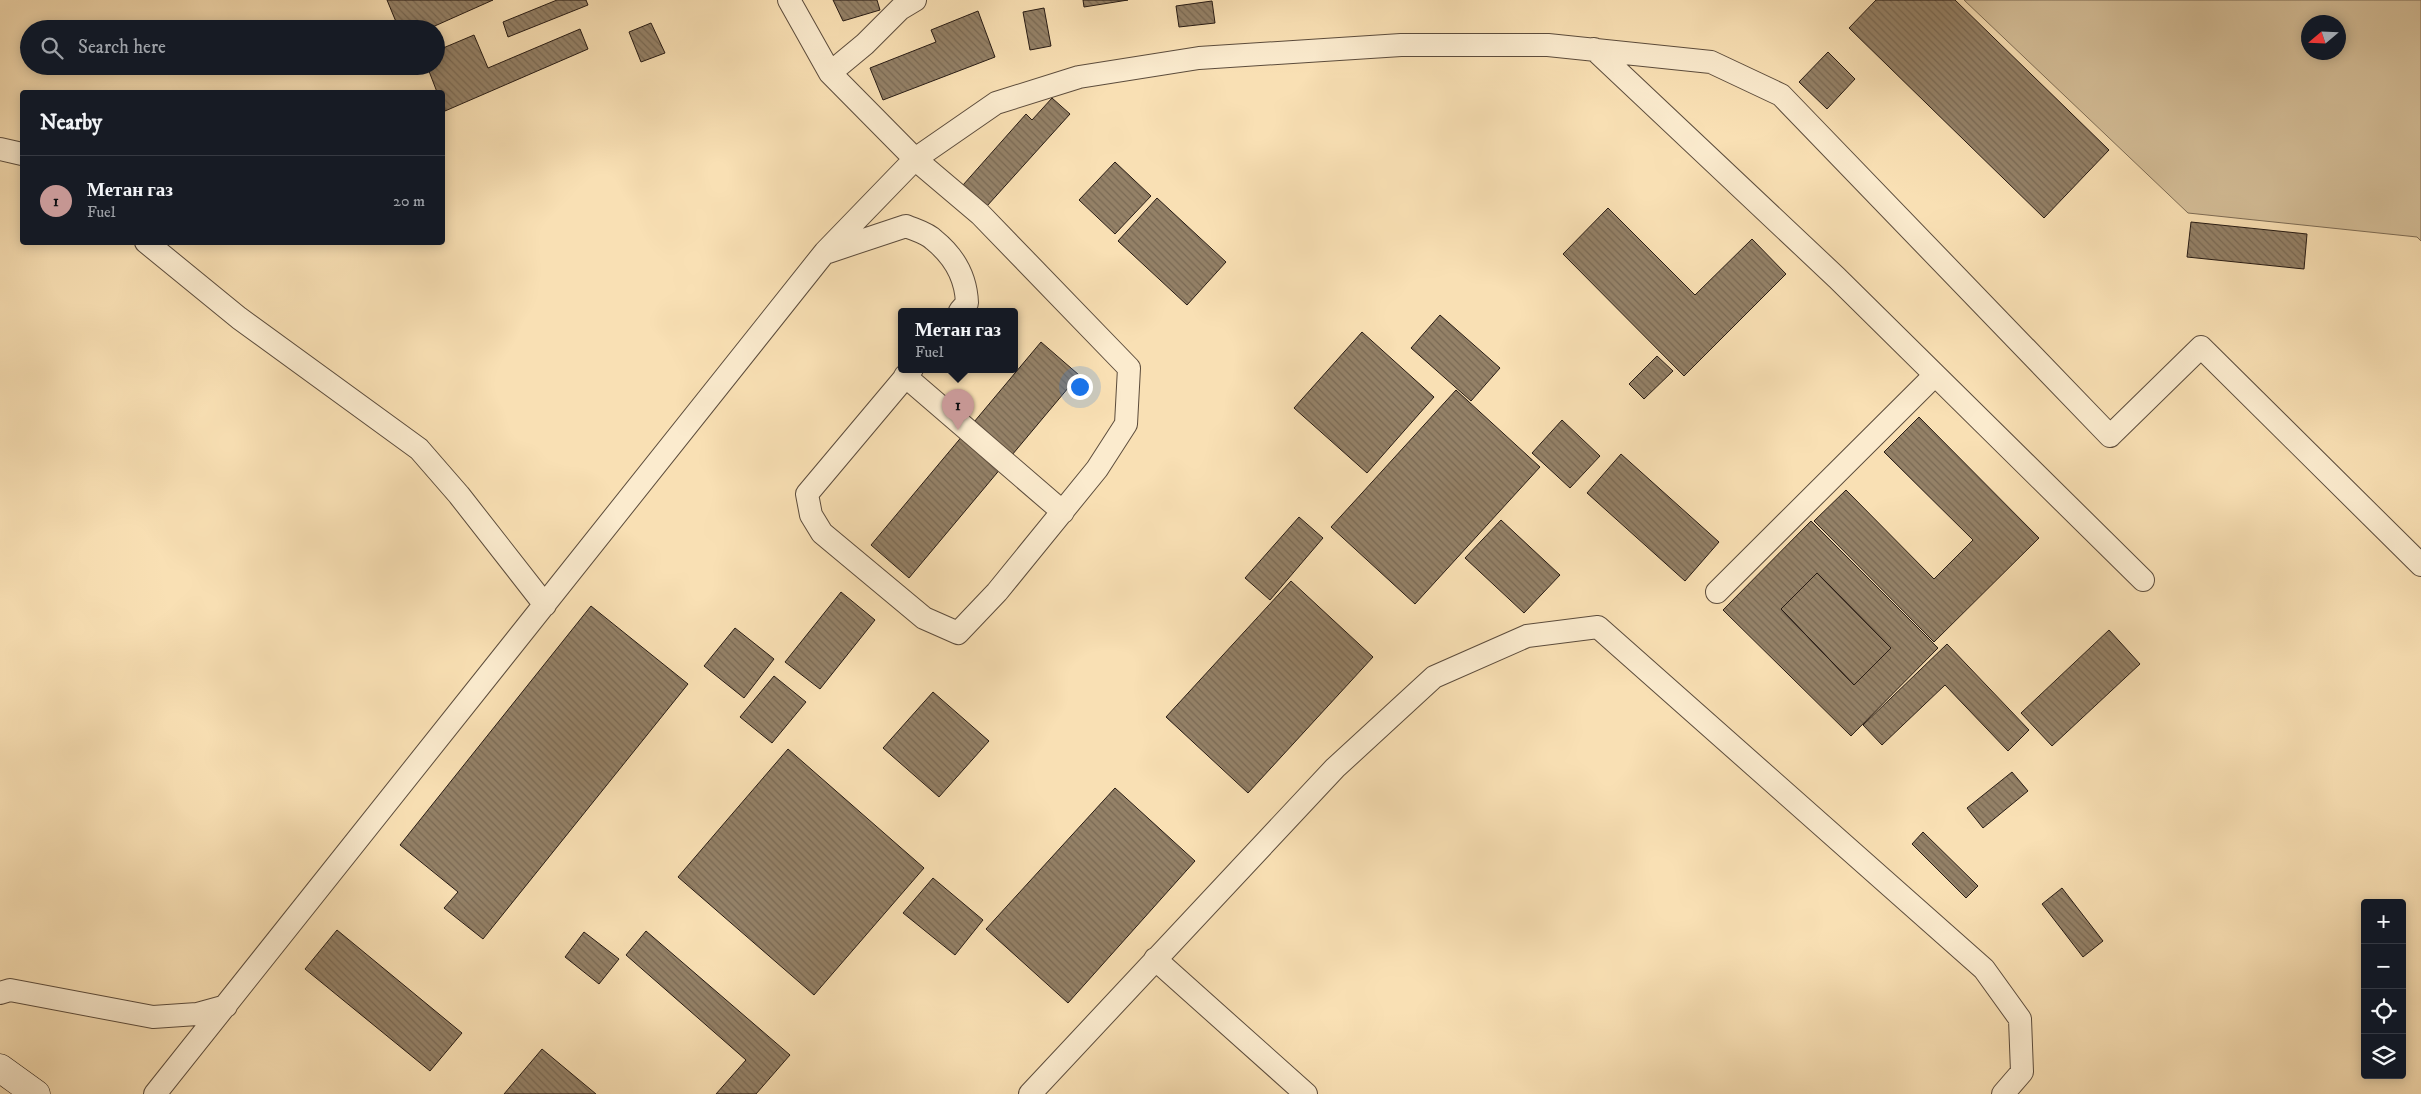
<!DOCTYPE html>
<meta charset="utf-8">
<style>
body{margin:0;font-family:"IM FELL DW Pica",serif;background:#20242c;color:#f1f3f6}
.controls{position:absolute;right:15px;bottom:15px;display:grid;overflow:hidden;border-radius:5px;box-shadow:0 2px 12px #0003}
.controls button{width:45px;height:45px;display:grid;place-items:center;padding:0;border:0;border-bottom:1px solid #363941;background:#171b24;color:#f1f3f6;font:25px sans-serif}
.compass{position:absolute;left:2301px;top:15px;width:45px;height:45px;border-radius:50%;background:#171b24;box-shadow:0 2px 12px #0003;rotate:251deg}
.you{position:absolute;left:1079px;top:386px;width:18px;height:18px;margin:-12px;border:4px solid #fff;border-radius:50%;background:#1a73e8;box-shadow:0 0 0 8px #1a73e833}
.badge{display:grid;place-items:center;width:32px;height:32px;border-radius:50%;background:#c59692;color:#111;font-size:16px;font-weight:700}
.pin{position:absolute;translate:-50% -41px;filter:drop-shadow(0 1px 2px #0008)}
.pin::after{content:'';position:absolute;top:26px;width:18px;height:15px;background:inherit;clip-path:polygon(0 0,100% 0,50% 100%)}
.popup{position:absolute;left:898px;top:308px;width:120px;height:65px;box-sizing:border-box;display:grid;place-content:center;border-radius:5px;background:#171b24;filter:drop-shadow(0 1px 4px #0005);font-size:16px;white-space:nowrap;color:#9ea1a6}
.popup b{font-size:19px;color:#f1f3f6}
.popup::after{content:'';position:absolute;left:50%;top:100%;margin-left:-10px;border:10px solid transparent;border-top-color:#171b24}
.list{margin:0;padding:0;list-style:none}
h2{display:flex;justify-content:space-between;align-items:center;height:65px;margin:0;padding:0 20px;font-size:21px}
h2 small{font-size:16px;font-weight:400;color:#9ea1a6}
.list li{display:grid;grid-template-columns:32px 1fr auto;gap:15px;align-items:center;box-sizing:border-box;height:90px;padding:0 20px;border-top:1px solid #363941}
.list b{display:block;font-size:19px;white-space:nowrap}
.list p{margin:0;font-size:16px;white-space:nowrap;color:#9ea1a6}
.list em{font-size:16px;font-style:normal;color:#9ea1a6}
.icon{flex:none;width:28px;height:28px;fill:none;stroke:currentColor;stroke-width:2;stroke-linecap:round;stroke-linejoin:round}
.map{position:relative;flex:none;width:2421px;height:1094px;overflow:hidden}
.search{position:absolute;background:#171b24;box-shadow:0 2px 12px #0003;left:20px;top:20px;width:425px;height:55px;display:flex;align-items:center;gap:12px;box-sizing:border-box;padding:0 18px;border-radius:28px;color:#9ea1a6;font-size:19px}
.panel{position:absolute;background:#171b24;box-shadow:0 2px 12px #0003;left:20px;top:90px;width:425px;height:155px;border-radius:5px}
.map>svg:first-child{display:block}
.green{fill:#d5bf99;stroke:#7e6d56;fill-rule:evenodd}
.building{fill:url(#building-back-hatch);stroke:#271b14;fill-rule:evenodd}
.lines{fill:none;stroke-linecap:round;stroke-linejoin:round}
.lane-casing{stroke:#5c4c3c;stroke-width:24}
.secondary-casing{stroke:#271b14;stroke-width:29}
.lane{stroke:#fbebce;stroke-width:22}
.secondary{stroke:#fbebce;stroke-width:28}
</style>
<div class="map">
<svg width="2421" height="1094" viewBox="0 0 2421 1094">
<defs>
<pattern id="building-back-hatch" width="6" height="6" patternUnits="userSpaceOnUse" patternTransform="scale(1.25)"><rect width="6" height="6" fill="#948167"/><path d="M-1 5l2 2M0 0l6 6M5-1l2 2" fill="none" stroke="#796954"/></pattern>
</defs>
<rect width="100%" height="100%" fill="#f9e0b4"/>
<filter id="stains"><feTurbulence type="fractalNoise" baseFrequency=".004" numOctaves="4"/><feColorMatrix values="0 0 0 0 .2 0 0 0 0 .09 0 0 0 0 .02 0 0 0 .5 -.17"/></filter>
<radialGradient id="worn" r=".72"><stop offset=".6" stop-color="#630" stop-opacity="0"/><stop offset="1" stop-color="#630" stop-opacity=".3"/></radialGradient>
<path class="green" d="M1964 0H2421V241L2417 237 2188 213ZM2308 22H2338V52H2308Z"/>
<path class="building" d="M387 0H493L428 29H399Z
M557 0H586L588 5 508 37 503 22Z
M833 0H877L880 10 843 21Z
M1083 0H1128L1084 7Z
M1876 0H1955L2109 150 2044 218 1849 28Z
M1212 1 1215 23 1179 27 1176 6Z
M1044 8 1051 46 1030 50 1023 12Z
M978 11 995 57 883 100 870 68 936 42 931 30Z
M651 23 665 53 641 62 629 32Z
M580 29 588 49 445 111 442 92H437L427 66H436V51L474 35 488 68Z
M1828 52 1855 79 1827 109 1799 82Z
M1052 98 1070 114 987 206 963 185 1026 114 1032 120Z
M1115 162 1151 196 1115 234 1079 200Z
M1157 198 1226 262 1187 305 1118 241Z
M1608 208 1695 295 1752 239 1786 274 1684 376 1563 254Z
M2191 222 2307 234 2304 269 2187 257Z
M1440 315 1500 368 1471 401 1411 348Z
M1362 332 1434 397 1367 473 1294 408Z
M1041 342 1079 375 909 578 871 545Z
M1657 356 1673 371 1644 399 1629 384Z
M1456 390 1540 467 1415 604 1331 527Z
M1919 417 2039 538 1934 642 1814 521 1846 490 1934 579 1973 540 1884 452Z
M1562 420 1600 456 1570 488 1532 453Z
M1621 454 1719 542 1685 581 1587 493Z
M1299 517 1323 538 1270 600 1245 578Z
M1501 520 1560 575 1524 613 1465 558Z
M1811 521 1938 648 1851 736 1723 610ZM1817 573 1891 648 1854 685 1781 609Z
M1817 573 1891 648 1854 685 1781 609Z
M1291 581 1373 657 1248 793 1166 717Z
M841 592 875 620 820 689 785 662Z
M591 606 688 684 483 939 444 908 458 892 400 845Z
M735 628 774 659 744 698 704 666Z
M2109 630 2140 664 2052 746 2021 713Z
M1947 644 2029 730 2008 751 1945 685 1882 745 1863 725Z
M774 676 806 702 772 743 740 717Z
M933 692 989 741 939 797 883 748Z
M788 749 924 868 814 995 678 877Z
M2012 772 2028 791 1983 828 1967 808Z
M1115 788 1195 861 1068 1003 986 929Z
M1923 832 1978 886 1966 898 1912 844Z
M933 878 983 920 955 955 903 913Z
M2062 888 2103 941 2083 957 2042 904Z
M337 930 462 1033 430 1071 305 969Z
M646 931 790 1055 756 1094H716L746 1060 626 955Z
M584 932 619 959 599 984 565 957Z
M542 1049 596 1094H504Z"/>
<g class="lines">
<defs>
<path id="lane" d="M789 0 830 73 915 159 980 214 1129 368 1126 424 1097 469 997 592 958 633 924 618 822 533 811 515 807 494 912 369
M1594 49 1837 278 2143 580
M830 73 865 44 900 9 915 0
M0 149 22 154
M146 242 239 318 419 449 459 495 545 605
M828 252 906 226C915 230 927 233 934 240 955 257 966 277 967 303L960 311
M905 376 1063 512
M1717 592 1935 375
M1155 959 1306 1094
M0 993 10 990 153 1017 197 1014 226 1006
M155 1094 825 252 915 159 996 103 1079 77 1199 58 1401 45H1548L1711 62 1781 95 2110 436 2201 347 2421 565
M1030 1094 1335 768 1434 677 1527 636 1598 627 1984 969 2020 1019 2022 1072 2003 1094"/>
<path id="secondary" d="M0 1068 36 1094"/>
</defs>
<use href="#lane" class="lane-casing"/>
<use href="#secondary" class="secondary-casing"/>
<use href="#lane" class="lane"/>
<use href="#secondary" class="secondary"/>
</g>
<rect width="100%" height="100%" filter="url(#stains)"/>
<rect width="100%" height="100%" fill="url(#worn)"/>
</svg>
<div class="controls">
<button>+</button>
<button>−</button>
<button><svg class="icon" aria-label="locate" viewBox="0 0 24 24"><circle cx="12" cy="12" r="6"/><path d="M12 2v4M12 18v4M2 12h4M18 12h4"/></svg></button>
<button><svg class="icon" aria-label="layers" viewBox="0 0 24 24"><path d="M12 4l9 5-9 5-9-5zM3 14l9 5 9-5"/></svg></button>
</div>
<svg class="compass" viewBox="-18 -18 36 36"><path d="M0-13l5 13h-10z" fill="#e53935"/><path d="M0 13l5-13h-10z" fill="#9ea1a6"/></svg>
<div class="you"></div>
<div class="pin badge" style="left:958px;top:430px">1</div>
<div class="popup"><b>Метан газ</b>Fuel</div>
<div class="search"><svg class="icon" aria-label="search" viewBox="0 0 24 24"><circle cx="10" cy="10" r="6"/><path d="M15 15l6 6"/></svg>Search here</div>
<section class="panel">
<h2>Nearby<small></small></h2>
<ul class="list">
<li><span class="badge">1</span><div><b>Метан газ</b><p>Fuel</p></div><em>20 m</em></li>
</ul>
</section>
</div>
